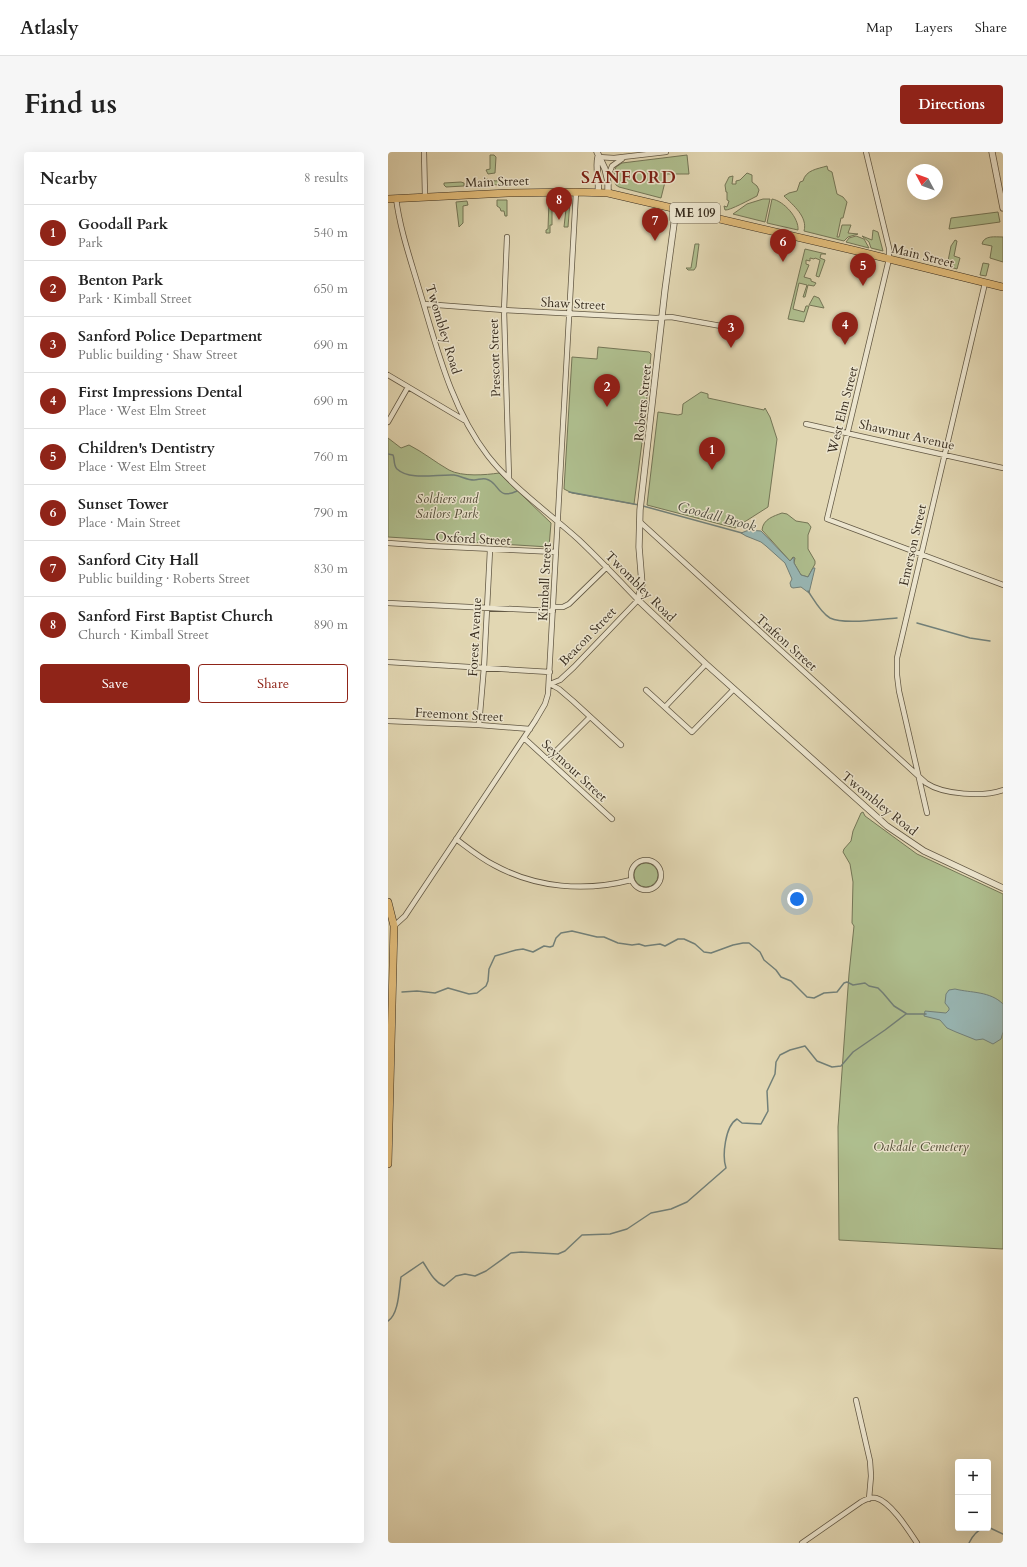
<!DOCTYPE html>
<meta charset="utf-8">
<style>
body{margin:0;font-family:Cardo,serif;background:#f6f6f6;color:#222}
.controls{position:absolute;right:12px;bottom:12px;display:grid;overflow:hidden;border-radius:4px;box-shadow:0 4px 16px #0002}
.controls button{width:36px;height:36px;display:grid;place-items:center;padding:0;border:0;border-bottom:1px solid #e0e0e0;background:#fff;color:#222;font:20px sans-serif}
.compass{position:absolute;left:519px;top:12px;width:36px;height:36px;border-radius:50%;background:#fff;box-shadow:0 4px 16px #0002;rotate:311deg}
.you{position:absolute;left:409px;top:747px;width:14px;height:14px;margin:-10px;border:3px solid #fff;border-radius:50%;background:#1a73e8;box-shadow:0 0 0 6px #1a73e833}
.badge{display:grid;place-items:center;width:26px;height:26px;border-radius:50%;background:#8f2418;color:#fff;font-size:13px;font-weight:700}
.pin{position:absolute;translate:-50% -33px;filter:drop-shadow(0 1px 2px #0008)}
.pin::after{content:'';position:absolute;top:21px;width:14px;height:12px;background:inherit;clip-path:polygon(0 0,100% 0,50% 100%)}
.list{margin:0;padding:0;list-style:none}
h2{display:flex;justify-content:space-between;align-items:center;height:52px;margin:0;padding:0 16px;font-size:17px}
h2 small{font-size:13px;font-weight:400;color:#767676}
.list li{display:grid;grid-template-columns:26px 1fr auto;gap:12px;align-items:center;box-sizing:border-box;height:56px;padding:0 16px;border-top:1px solid #e0e0e0}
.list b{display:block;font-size:15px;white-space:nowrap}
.list p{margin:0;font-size:13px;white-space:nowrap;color:#767676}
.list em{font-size:13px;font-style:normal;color:#767676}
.actions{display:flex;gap:8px;padding:12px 16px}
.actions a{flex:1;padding:9px 0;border:1px solid #8f2418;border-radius:4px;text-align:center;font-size:14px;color:#8f2418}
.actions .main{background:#8f2418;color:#fff}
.map{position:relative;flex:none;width:615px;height:1391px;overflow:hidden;border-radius:4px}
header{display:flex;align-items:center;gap:24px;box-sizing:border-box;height:56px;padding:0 20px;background:#fff;border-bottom:1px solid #e0e0e0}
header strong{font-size:19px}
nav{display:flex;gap:22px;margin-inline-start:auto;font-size:14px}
.intro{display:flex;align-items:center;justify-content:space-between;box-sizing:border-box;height:96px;padding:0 24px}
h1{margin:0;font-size:28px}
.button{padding:10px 18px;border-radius:4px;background:#8f2418;color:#fff;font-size:14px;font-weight:700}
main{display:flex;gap:24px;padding:0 24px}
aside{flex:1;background:#fff;border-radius:4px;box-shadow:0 4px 16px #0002}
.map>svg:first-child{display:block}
.green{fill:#afbf8f;stroke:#747657}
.water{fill:#98b7b5;stroke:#728079}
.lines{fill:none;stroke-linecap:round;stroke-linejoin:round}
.stream{stroke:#728079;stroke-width:1.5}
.minor-casing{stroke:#625844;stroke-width:6}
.tertiary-casing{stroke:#625844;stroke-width:7}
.trunk-casing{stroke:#382d1f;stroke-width:8}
.minor{stroke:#ece5ce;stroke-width:4.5}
.tertiary{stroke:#ece5ce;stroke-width:5.5}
.trunk{stroke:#e1bc7a;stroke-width:7}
.labels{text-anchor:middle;stroke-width:3;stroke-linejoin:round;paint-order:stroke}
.shield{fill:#ece5ce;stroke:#6e6454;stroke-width:1}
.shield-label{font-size:12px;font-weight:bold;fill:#382d1f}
.street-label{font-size:13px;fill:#382d1f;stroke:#ece5ce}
.park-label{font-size:13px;font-style:italic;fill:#504a35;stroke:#ece5ce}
.water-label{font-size:14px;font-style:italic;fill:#4b493d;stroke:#ece5ce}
.district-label{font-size:17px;font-weight:bold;letter-spacing:1px;fill:#7a1f14;stroke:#ece5ce}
</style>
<header>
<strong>Atlasly</strong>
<nav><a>Map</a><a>Layers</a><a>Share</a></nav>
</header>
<div class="intro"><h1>Find us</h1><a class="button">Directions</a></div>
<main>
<aside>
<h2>Nearby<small>8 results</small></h2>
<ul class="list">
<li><span class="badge">1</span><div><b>Goodall Park</b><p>Park</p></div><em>540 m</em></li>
<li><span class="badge">2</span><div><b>Benton Park</b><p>Park · Kimball Street</p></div><em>650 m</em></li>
<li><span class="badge">3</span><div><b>Sanford Police Department</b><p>Public building · Shaw Street</p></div><em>690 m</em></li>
<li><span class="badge">4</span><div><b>First Impressions Dental</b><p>Place · West Elm Street</p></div><em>690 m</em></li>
<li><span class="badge">5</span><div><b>Children's Dentistry</b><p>Place · West Elm Street</p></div><em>760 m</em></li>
<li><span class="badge">6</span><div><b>Sunset Tower</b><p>Place · Main Street</p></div><em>790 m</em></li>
<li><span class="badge">7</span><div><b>Sanford City Hall</b><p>Public building · Roberts Street</p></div><em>830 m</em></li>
<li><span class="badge">8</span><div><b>Sanford First Baptist Church</b><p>Church · Kimball Street</p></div><em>890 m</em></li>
</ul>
<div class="actions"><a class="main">Save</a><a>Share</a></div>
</aside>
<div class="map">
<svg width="615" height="1391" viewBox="0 0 615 1391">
<rect width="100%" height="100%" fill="#e2d7b3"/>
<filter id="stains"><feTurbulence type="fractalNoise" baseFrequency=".005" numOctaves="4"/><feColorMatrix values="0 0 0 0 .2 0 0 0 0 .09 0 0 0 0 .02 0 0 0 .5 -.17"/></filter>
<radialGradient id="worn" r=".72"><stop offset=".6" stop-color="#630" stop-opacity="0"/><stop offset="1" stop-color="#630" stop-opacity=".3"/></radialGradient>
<path class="green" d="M102 3H106L108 5 107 21 100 22 98 18 102 17Z
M299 3 301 22H279L273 46 231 35 228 33 226 28V20L228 15 234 11Z
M439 14 440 18 444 20 449 42 455 45 459 50 455 66H453L449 85H451L454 73H463L460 81 470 82 460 85 456 89 416 79C420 65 405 53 396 44L401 41 409 39 412 30 415 29C418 18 429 17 439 14Z
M359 21 364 23V30L369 34 371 38 369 44C363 47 341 59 337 58L336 54 339 55 341 49 339 48V40H338L337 33 341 25 345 24 344 32H348V29L352 28Z
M98 27 108 29 113 27V30H123L124 32 84 34V30L98 29Z
M73 30 76 31V34L58 35 56 33V31Z
M375 47H382L377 70 345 62 359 52Z
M384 47C396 49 411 66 410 78L379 71Z
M109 48H119V64H117L116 59H113L112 56 109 54Z
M161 48 170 49V55H164V73H162V81H158V78L160 77Z
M79 49 80 53 75 54V71L71 75 68 50Z
M173 49H182L180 75H176L178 57H179V55L173 54Z
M610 60 612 70 561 77 563 66Z
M485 78 490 80 495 99 483 96 481 90 474 84 484 88Z
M468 84 476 87 481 96 458 90 461 86Z
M615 85V110L602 106 604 94 594 92C596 83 607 85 615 85Z
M567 88 569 89 566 104 572 106 569 117 559 114 563 94Z
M307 92H311L308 115 306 118H300L298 116H303Z
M417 97 438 102H433L432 106 437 108 431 125 428 124 432 108 427 106 426 107 422 106V109L418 108V112L421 113 416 125 423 127V129L428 131 426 134 420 133 417 145H415L419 133 411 131 405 157 416 160 418 154H421L416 170 400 167Z
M595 111 601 112 598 124 592 123Z
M426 144 431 146 436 156 421 153Z
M210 195 261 200 263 202 256 275 246 352 184 341 176 337 184 205 209 207Z
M313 240 320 242V246L376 258 377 256 382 265 389 287 380 355 347 376 259 353 270 260 290 263 294 262 295 252Z
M0 286 13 296 21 293C35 300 47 310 61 318 74 325 98 323 111 321L163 371 161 395 0 385Z
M394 361 399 362 408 369 420 371 423 375 420 383V397L427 409V412L420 425 413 423 406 411 407 406 405 405 402 409 374 378C375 367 386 364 394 361Z
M475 660 477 664 529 702 615 742V1097L451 1088 450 975 461 822 466 774 464 771 465 730 462 712 455 700 456 697 463 689 465 679 473 661Z
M246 723a12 12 0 1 1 24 0a12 12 0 1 1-24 0Z"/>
<path class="water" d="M361 378 373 379 402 409 406 405V411L413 423 420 425 425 416H427L421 441 413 435 405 436 403 435 402 431 404 427 397 411 378 394 373 390 358 384 353 381Z
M567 837C583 841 602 839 615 852V880L613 887 605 892 595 887 588 888 568 880 559 876 552 868 536 864 537 859 558 861 561 858V856L557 851 558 842 561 838Z"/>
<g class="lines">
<path class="stream" d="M0 302 5 303C7 307 5 313 9 317 22 329 49 322 66 323 73 324 79 328 86 328 90 328 94 326 98 327 112 330 108 349 129 339
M181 340 251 353
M255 354 354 381
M420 439C426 448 433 461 442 466 457 473 492 467 509 466
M529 471 582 486 602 489
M14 840 29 839 47 841 60 836 81 842 89 841 98 834 100 829 101 817 107 804 128 798 135 797 145 800 156 794 162 795 165 794 168 786 173 781 184 779 209 785H216L230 791 244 793 251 792 257 794 272 792 277 794 290 787H296L307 792 316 800 323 801 345 793 355 791H361L372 800 376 808 388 818 393 825 403 829 419 845 426 846 436 841 449 840 456 831 459 830 465 833 477 831 481 834 490 836 495 841 506 854 519 862
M0 1169C11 1162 11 1137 13 1125L35 1110C41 1119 46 1130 56 1134L68 1124 77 1122 87 1124 98 1119 123 1101 133 1100 170 1102 177 1099 194 1083 222 1082 239 1077 263 1061 283 1057 299 1050 338 1016C334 1004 337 974 349 967L354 971 373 972 380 959 379 939 387 922 388 910 392 903 402 898 417 894 429 909 444 915 453 914 465 900 497 878 518 862H538
M600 1375 615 1382
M581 1391C584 1385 589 1378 596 1376"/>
<defs>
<path id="minor" d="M36 0 37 44
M478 0 501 96V107L439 367 615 433
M210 5 226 6 278 0
M220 25 224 14 234 7
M8 46C12 78 23 109 32 140 49 196 63 256 100 304 125 336 160 360 191 388 211 407 231 428 250 448L186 515 172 528 162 532
M119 85 116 158 121 326
M36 152 116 158 268 166 283 165 333 174
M0 223 76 268
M0 270 20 235
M418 272 615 316
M252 370 538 631C556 643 595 645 615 638
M0 391 42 394 168 400
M0 451 165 459
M165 455H175L181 452 219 415
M0 510 162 520
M162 532 171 537 185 549 233 593
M258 538 304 580 346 537
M277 555 318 512
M0 569 91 573 142 577
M91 573 96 515 102 398
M136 586 224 667
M160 607 202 565
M539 661 511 539 509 523V506L597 131
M68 687C80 696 92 706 106 713 148 736 197 740 243 728
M243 723a15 15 0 1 1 30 0a15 15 0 1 1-30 0Z
M6 774 17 764 147 569 157 552 160 542 188 40
M468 1248 482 1309 483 1324 481 1347
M414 1391 473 1350C478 1347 483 1345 488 1346 503 1350 521 1379 529 1391"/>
<path id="tertiary" d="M209 0 217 17 220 30V41
M604 0 615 56
M210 40C212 28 207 16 210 5
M288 57 277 138 252 358 251 395 254 432 250 448 318 512 499 674 536 699 615 736"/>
<path id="trunk" d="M0 47 120 41 188 40 220 41 469 99 615 135
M0 750 6 774 0 1012"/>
</defs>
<use href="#minor" class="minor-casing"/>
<use href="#tertiary" class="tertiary-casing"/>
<use href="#trunk" class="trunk-casing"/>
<use href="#minor" class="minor"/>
<use href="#tertiary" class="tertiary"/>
<use href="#trunk" class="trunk"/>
</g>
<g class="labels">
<rect class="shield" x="282" y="51" width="50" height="20" rx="3"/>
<g class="shield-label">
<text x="307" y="65">ME 109</text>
</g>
<g class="street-label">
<text transform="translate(109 29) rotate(-2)" y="5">Main Street</text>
<text transform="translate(535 103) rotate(14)" y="5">Main Street</text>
<text transform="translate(185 151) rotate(3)" y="5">Shaw Street</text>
<text transform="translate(56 177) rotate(73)" y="5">Twombley Road</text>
<text transform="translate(106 206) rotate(-92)" y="5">Prescott Street</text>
<text transform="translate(254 251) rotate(-84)" y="5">Roberts Street</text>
<text transform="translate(454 258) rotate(-76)" y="5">West Elm Street</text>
<text transform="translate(519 282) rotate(13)" y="5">Shawmut Avenue</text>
<text transform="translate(85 386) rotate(3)" y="5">Oxford Street</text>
<text transform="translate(524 393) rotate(-77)" y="5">Emerson Street</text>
<text transform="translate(156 430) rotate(-87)" y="5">Kimball Street</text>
<text transform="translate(253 434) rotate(45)" y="5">Twombley Road</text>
<text transform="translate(199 484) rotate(-46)" y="5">Beacon Street</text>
<text transform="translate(86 485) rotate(-87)" y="5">Forest Avenue</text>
<text transform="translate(399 490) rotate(42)" y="5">Trafton Street</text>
<text transform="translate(71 562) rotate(3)" y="5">Freemont Street</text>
<text transform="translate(187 618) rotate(43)" y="5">Seymour Street</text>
<text transform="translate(492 651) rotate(39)" y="5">Twombley Road</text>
</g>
<g class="park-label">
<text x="59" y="351">Soldiers and<tspan x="59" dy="15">Sailors Park</tspan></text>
<text x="533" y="999">Oakdale Cemetery</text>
</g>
<g class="water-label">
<text transform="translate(329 364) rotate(15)" y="5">Goodall Brook</text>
</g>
<g class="district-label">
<text x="241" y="31">SANFORD</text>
</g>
</g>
<rect width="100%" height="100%" filter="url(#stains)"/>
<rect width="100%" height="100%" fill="url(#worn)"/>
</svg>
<div class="controls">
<button>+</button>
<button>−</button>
</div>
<svg class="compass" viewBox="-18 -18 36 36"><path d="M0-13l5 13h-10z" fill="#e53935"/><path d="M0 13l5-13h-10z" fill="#767676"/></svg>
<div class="you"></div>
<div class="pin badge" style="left:324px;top:318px">1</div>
<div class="pin badge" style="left:219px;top:255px">2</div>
<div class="pin badge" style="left:343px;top:196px">3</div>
<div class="pin badge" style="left:457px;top:193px">4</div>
<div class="pin badge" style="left:475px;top:134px">5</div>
<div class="pin badge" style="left:395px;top:110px">6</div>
<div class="pin badge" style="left:267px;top:89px">7</div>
<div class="pin badge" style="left:171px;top:68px">8</div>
</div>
</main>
